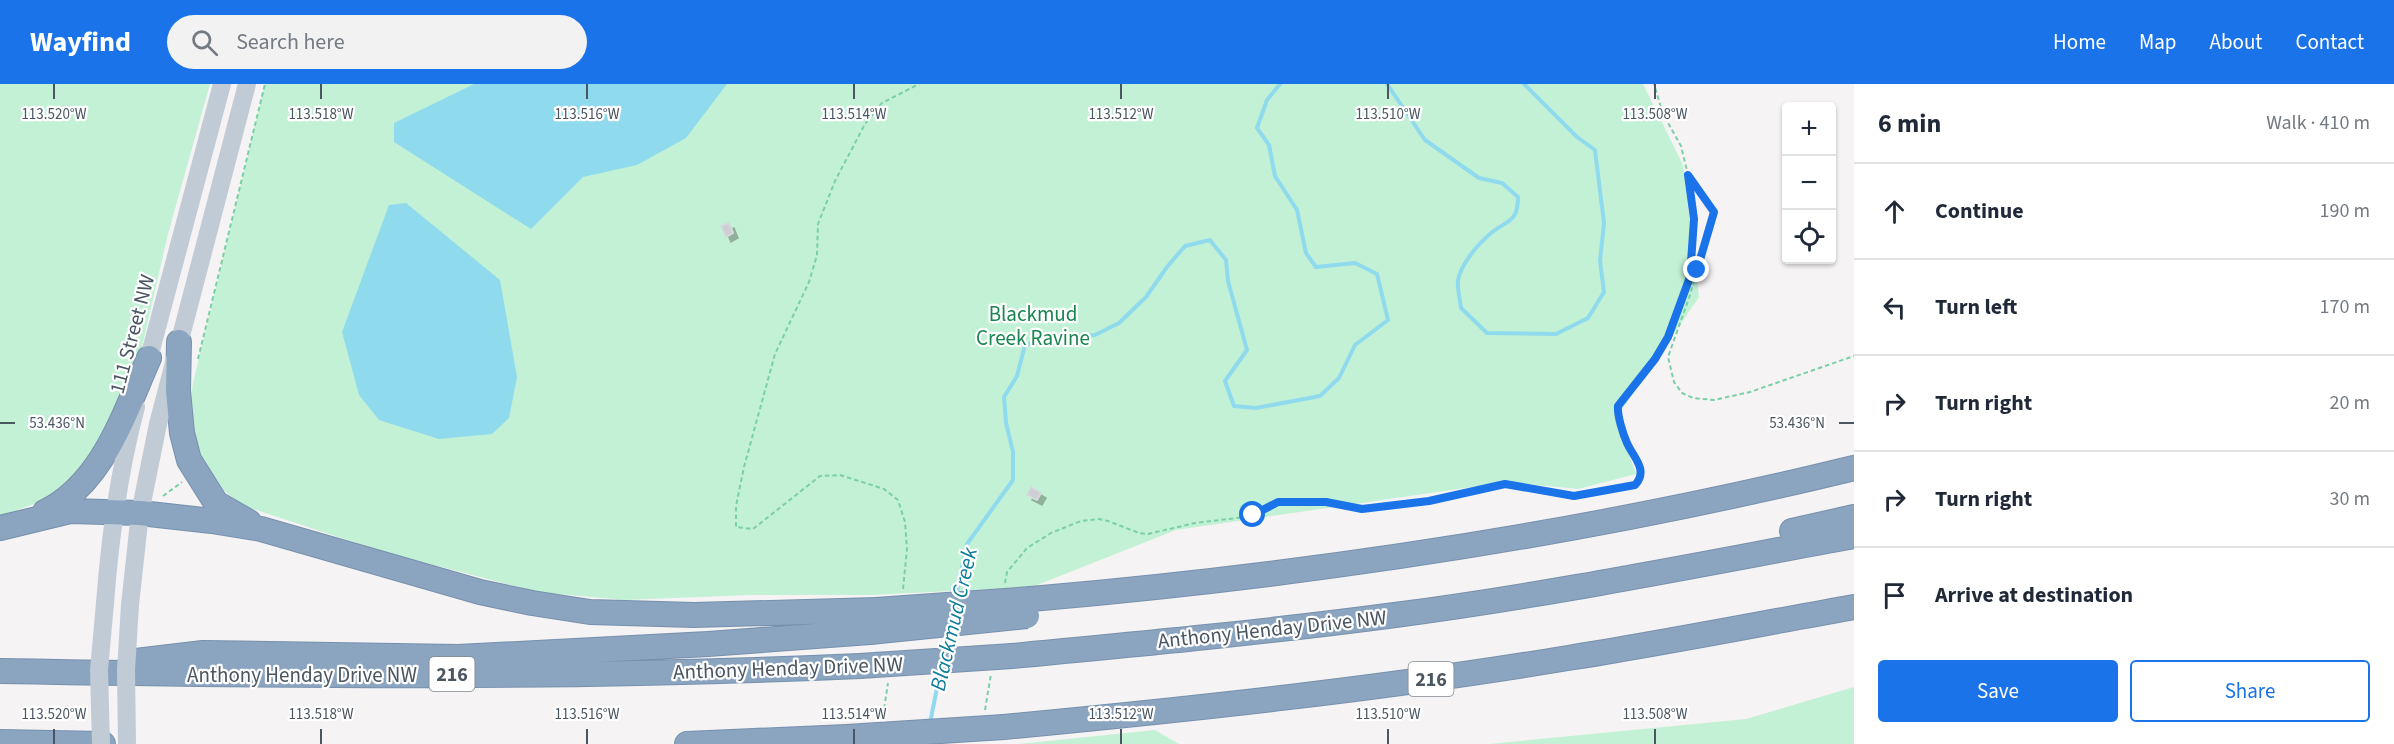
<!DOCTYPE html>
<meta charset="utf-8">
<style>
body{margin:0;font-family:"Source Sans 3",sans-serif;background:#f2f2f3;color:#1f2937}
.controls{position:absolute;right:18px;top:18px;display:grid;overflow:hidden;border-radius:6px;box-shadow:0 2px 4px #0004}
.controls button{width:54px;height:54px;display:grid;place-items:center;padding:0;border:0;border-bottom:2px solid #e0e1e3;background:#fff;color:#1f2937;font:30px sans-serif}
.stop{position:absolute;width:18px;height:18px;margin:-14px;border:4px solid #1a73e8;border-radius:50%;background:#fff}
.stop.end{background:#1a73e8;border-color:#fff;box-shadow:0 2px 6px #0008}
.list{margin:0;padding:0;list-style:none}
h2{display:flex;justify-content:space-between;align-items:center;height:78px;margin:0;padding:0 24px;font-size:26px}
h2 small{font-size:20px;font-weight:400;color:#747a83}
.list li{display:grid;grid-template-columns:39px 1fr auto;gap:18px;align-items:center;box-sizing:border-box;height:96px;padding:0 24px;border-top:2px solid #e0e1e3}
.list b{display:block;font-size:22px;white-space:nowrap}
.list em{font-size:20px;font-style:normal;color:#747a83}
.actions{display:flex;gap:12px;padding:18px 24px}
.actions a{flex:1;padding:14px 0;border:2px solid #1a73e8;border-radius:6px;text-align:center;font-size:21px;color:#1a73e8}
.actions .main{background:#1a73e8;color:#fff}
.icon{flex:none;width:33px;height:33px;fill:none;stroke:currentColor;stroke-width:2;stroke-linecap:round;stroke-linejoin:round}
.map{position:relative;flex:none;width:1854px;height:660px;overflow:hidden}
header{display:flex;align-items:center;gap:36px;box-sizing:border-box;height:84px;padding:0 30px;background:#1a73e8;color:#fff}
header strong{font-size:28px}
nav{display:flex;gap:33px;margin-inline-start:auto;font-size:21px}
.search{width:420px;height:54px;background:#f2f2f3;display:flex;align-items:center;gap:15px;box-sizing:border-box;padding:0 21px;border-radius:33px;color:#747a83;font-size:22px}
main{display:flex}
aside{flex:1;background:#fff}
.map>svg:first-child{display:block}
.green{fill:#c3f1d5}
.water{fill:#90daee}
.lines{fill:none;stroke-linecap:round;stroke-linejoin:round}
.stream{stroke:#90daee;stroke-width:4}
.building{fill:#cdcfd5;stroke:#d7d9de;stroke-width:1.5;filter:url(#shadow)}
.motorway-casing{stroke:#7690ad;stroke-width:26}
.path{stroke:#7ad0a6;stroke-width:2;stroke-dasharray:4.5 3;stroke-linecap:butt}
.secondary{stroke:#c1cbd6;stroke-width:18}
.motorway{stroke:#8ba5c1;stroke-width:24}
.motorway-bridge-casing{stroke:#7690ad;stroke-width:26;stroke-linecap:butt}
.secondary-bridge{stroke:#c1cbd6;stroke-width:18}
.motorway-bridge{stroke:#8ba5c1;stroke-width:24}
.route{stroke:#1a73e8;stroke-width:8}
.ticks{fill:none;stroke:#4a5661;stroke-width:2}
.labels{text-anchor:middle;stroke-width:4.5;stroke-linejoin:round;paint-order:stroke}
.shield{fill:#fff;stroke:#808990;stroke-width:1.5}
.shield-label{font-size:20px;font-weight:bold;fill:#4a5661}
.park-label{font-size:21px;fill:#17864f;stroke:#fff}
.street-label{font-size:21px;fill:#4a5661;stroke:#fff}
.water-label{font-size:22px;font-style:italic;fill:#0c7c9b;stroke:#fff}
.ticks-label{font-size:15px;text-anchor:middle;fill:#4a5661;stroke:#fff;stroke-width:4.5;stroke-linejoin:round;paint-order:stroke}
</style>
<header>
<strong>Wayfind</strong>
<div class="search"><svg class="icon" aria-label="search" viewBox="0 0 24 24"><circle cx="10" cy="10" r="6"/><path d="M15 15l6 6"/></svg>Search here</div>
<nav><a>Home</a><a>Map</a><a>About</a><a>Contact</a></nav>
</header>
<main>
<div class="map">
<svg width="1854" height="660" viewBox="0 0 1854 660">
<defs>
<filter id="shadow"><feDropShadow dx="5" dy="5" stdDeviation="0" flood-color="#0004"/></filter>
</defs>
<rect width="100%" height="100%" fill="#f5f3f3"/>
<path class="green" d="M0 0H210L168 150 140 271 95 373 51 414 0 432Z
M265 0H1643L1683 81 1699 213 1616 334 1636 390 1578 405 1506 398 1176 446 1032 503 870 511H749L624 516 538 508 384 468 244 422 220 404 200 374 194 358 190 319 193 299Z
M1854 603V660H1489L1746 635Z
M1155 646 1179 660H1019Z"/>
<path class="water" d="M474 0H727L686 54 637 81 583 93 531 145 394 58V39Z
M406 119 500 196 517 293 509 334 492 350 439 355 379 336 359 311 342 248 389 121Z"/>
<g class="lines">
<path class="stream" d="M1387 0 1425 56 1479 94 1502 99 1518 113C1518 140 1506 136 1490 150 1478 160 1461 180 1458 196 1457 204 1460 215 1461 224L1487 249 1556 250 1588 234 1604 208 1600 177 1604 139 1595 66 1577 53 1524 0
M956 512 967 460 1013 396V368L1006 339 1004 313 1017 292 1025 261 1059 254 1095 251 1119 239 1146 213 1167 183 1185 162 1210 156 1226 176 1228 197 1247 266 1225 297 1234 322 1256 324 1320 312 1339 294 1355 261 1388 236 1377 190 1355 179 1316 183 1306 169 1297 126 1275 92 1269 61 1257 44 1267 16 1280 0
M944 568 948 549
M930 639 941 584"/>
</g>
<path class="building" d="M729 139 733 149 726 153 721 142Z
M1031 403 1041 409 1037 416 1027 411Z"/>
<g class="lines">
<defs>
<path id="motorway" d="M179 258 178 307 182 349 189 376 216 419 249 438
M45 428C103 399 124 330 149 274
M0 444 70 427 140 429 212 437 261 445 480 508 532 519 590 528 694 531 876 526
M1792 447 1854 433
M1031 515C1308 491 1584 450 1854 384
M1012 572C1139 560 1267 548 1395 531 1549 511 1701 480 1854 452
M136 577 203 569 458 573 708 560 870 548
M0 587C286 592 573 595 860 582
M1004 643C1192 625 1381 605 1568 574 1663 559 1759 540 1854 523
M0 658 103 660
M687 660 847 653"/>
</defs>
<use href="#motorway" class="motorway-casing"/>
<path class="path" d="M1690 94 1714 128 1689 214 1668 273 1674 298 1682 309 1693 314 1714 316 1750 308 1854 272
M198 275 265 0
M163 412 182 398
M1005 499 1007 488 1027 464 1051 449 1081 437 1099 435 1108 437 1139 449 1148 450 1195 439 1245 433 1278 419 1317 417 1362 425 1429 417 1505 400 1573 412 1635 401C1649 386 1633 374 1627 359 1623 350 1617 331 1618 322L1655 275 1668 253 1690 193 1694 135 1688 91 1681 62 1663 30 1654 0
M903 505 907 465 905 438 898 416 884 405 840 391 820 392 753 445 736 443V422L744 383 775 270 809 198 817 171 818 140 835 97 865 40 882 19 919 0
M985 626 991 590
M883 632 888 599"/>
<path class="secondary" d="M146 285 222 0
M105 519C110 453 119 387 136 323
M130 521 140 429 158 340 247 0"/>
<use href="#motorway" class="motorway"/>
<defs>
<path id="motorway-bridge" d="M876 526 1031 515
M870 548 1027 532
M860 582 1012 572
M847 653 1004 643"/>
</defs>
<use href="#motorway-bridge" class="motorway-bridge-casing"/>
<path class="secondary-bridge" d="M101 660 99 586 105 519
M127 660 126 586 130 521"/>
<use href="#motorway-bridge" class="motorway-bridge"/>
</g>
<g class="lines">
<path class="route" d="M1253 431 1278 418H1326L1362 425 1429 417 1505 400 1574 412 1635 401C1649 386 1633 373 1627 359 1623 350 1617 331 1618 322L1655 275 1668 253 1690 193 1694 135 1688 91 1714 128 1697 186"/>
</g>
<path class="ticks" d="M54 0V15M321 0V15M587 0V15M854 0V15M1121 0V15M1388 0V15M1655 0V15M0 339H15M1839 339H1854M54 645V660M321 645V660M587 645V660M854 645V660M1121 645V660M1388 645V660M1655 645V660"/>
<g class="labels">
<g class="shield">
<rect x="429.5" y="573" width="45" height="34" rx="4.5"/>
<rect x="1408.5" y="578" width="45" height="34" rx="4.5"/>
</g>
<g class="shield-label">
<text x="452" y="597">216</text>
<text x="1431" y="602">216</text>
</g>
<g class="park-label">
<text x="1033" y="237">Blackmud<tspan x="1033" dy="24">Creek Ravine</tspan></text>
</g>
<g class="street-label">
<text transform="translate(132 250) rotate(-75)" y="7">111 Street NW</text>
<text transform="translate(1272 545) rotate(-6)" y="7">Anthony Henday Drive NW</text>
<text transform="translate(788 584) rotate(-2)" y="7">Anthony Henday Drive NW</text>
<text x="302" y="598">Anthony Henday Drive NW</text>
</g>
<g class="water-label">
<text transform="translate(953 535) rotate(-77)" y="8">Blackmud Creek</text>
</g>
</g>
<g class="ticks-label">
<text x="54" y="35">113.520°W</text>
<text x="321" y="35">113.518°W</text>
<text x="587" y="35">113.516°W</text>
<text x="854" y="35">113.514°W</text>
<text x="1121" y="35">113.512°W</text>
<text x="1388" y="35">113.510°W</text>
<text x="1655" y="35">113.508°W</text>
<text x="57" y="344">53.436°N</text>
<text x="1797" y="344">53.436°N</text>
<text x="54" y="635">113.520°W</text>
<text x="321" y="635">113.518°W</text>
<text x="587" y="635">113.516°W</text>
<text x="854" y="635">113.514°W</text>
<text x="1121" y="635">113.512°W</text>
<text x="1388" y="635">113.510°W</text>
<text x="1655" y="635">113.508°W</text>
</g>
</svg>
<div class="controls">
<button>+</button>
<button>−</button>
<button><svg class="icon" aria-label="locate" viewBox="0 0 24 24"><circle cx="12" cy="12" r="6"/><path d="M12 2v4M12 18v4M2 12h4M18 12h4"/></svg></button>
</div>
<div class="stop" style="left:1253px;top:431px"></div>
<div class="stop end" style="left:1697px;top:186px"></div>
</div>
<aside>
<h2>6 min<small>Walk · 410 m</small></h2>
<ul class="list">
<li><svg class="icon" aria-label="ahead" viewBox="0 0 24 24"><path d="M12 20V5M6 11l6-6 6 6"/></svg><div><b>Continue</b></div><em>190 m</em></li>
<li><svg class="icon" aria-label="left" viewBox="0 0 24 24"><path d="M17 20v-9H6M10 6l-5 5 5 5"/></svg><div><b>Turn left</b></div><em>170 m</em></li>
<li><svg class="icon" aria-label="right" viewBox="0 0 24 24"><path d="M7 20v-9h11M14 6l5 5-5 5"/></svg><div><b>Turn right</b></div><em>20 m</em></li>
<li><svg class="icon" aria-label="right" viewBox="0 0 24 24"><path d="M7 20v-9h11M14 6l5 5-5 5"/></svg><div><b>Turn right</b></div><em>30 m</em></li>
<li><svg class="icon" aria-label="arrive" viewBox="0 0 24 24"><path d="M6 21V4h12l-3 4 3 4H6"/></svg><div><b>Arrive at destination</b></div></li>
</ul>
<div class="actions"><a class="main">Save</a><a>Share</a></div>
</aside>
</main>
